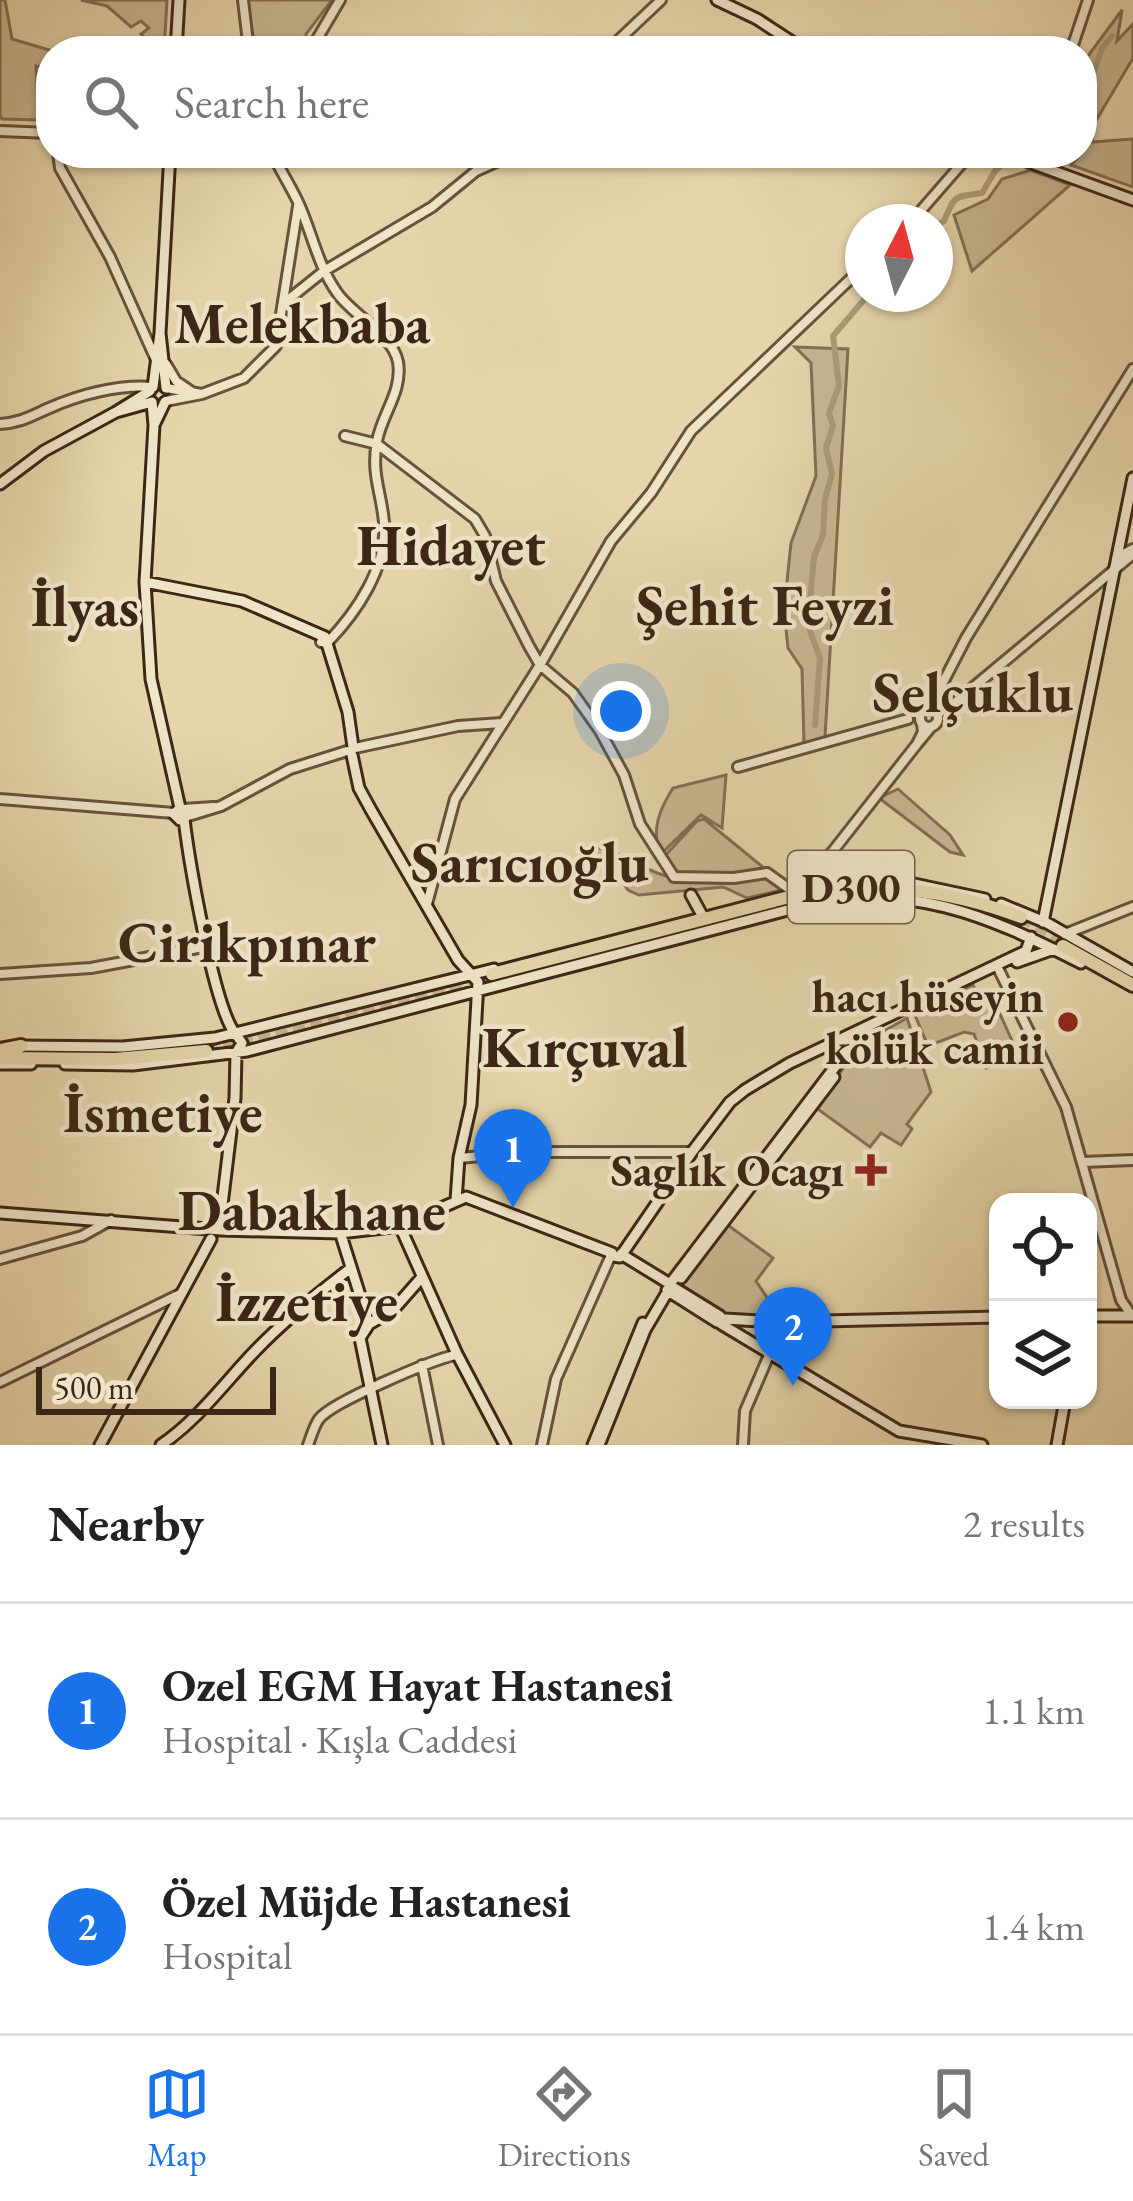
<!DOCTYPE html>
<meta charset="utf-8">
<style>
body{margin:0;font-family:"EB Garamond",serif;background:#f2f2f2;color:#222}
.controls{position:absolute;right:36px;bottom:36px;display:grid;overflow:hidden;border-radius:24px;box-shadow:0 3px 9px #0004}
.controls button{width:108px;height:108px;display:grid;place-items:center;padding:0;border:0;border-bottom:3px solid #e0e0e0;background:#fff;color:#222;font:60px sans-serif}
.compass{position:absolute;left:845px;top:204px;width:108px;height:108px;border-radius:50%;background:#fff;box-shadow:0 3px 9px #0004;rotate:6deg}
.scale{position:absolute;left:36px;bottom:30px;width:240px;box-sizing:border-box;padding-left:12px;border:6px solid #3d2616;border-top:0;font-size:33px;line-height:42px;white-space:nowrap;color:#3d2616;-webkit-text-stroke:9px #efe4c8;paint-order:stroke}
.you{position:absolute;left:621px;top:711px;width:42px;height:42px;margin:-30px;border:9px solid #fff;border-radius:50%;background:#1a73e8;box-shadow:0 0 0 18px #1a73e833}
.badge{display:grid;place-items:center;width:78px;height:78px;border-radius:50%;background:#1a73e8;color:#fff;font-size:39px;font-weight:700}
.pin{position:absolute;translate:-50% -99px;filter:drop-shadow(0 3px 6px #0008)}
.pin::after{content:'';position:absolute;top:63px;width:42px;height:36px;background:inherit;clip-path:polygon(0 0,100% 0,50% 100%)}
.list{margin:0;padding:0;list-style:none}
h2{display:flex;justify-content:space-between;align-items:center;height:156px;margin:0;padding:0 48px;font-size:51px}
h2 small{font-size:39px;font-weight:400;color:#767676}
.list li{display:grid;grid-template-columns:78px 1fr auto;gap:36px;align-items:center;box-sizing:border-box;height:216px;padding:0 48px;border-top:3px solid #e0e0e0}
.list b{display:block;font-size:45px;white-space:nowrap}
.list p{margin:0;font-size:39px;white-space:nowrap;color:#767676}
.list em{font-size:39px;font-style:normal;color:#767676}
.icon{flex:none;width:66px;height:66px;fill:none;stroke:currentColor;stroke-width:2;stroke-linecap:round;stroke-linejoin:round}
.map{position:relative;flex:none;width:1133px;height:1445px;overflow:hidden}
.search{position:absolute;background:#fff;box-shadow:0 3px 9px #0004;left:36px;right:36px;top:36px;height:132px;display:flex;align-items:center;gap:30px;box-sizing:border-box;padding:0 42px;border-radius:48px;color:#767676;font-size:45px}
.sheet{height:588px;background:#fff}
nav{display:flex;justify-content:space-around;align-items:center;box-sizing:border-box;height:168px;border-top:3px solid #e0e0e0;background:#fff;font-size:33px;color:#767676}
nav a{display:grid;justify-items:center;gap:6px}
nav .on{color:#1a73e8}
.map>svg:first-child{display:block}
.green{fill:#c9b792;stroke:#836e54;stroke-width:3}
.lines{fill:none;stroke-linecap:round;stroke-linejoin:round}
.canal{stroke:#ad9a78;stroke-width:6}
.trunk-tunnel{stroke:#c4b28d;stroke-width:12;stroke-dasharray:12 6;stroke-linecap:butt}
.tertiary-casing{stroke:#67523b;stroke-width:14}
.secondary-casing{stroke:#3d2616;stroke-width:15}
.trunk-casing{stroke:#3d2616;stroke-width:18}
.tertiary{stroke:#efe4c8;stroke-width:8}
.secondary{stroke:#efe4c8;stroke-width:9}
.trunk{stroke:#e6d5ab;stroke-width:12}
.poi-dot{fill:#8f2418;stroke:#efe4c8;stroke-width:4.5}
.labels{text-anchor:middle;stroke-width:9;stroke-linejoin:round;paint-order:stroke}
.shield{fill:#efe4c8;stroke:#725f4b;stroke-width:3}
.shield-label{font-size:42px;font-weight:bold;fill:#3d2616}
.poi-label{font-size:45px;font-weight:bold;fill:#3d2616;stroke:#efe4c8;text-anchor:end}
.district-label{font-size:57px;font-weight:bold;fill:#3d2616;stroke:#efe4c8}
</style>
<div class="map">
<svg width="1133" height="1445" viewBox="0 0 1133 1445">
<rect width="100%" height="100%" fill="#e6d5ab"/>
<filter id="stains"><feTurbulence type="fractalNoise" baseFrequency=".00167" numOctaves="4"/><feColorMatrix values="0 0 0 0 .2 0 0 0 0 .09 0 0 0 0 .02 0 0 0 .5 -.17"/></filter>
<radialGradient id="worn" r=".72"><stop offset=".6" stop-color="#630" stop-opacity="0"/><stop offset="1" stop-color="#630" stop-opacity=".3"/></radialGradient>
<path class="green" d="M0 0H5L12 39 53 51 51 69 36 66 39 120 2 119 0 115Z
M81 0H167L164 51H155L141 34 149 28 141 21 131 27 107 6Z
M247 0H332L306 34 304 51H255Z
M1122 10 1117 41 1133 24V58L1094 124 1092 142 1133 139V187L1071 165 1082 153V64Z
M1031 170 1070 185 972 271 954 215 988 199 1002 179Z
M795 347 848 349 825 737 804 744 802 669 788 648 784 610 791 543 816 476 811 363Z
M726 775 722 828 701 815 662 853C649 832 661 807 673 788Z
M898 789 950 835 963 855 950 852 879 798Z
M704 819 764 868V871L676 875 664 857 697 821Z
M582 847C617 845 641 872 674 878 706 884 739 879 771 875L785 889 747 898 723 887 639 895 628 890 612 867 585 861 579 854Z
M973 985 984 1007 995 1003 1019 1056 986 1068 974 1034 964 1032 928 1046 914 1013Z
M907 1018 931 1092 907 1124 912 1129 901 1145 881 1133 870 1147 815 1107 860 1045Z
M725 1223 773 1258 756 1281 770 1302 767 1305 772 1317 726 1318 679 1286Z"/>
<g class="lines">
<path class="canal" d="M1082 106 1102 48 1112 36
M935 226 944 221C955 195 953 197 982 193L995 171 1014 154
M815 725 820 658 810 631V601L814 557 823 535 825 499 832 474 826 448 833 426 829 413 839 386 833 336 869 294"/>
<path class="trunk-tunnel" d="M1021 917 1066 940
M206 1051 281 1036 493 981"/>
<defs>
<path id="tertiary" d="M243 0 249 51
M310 51 340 0
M607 51 661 0
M1071 51 1088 0
M0 131 51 133
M58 153 60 168 110 257 157 362
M272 153C280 170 290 185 298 202 312 232 318 267 338 294 354 316 393 335 398 362 403 391 382 414 377 441 371 474 381 491 384 522 388 567 356 613 327 643L321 642
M911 222 971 153
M284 303 324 271 432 207 476 171 516 153
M166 364 176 381 192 392
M166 388 202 394 166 401
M202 394 244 378 276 346 298 206
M0 424C19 423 29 417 47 409 78 395 118 384 153 387
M345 436 377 444 475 519 485 536 496 581 529 646 540 665 573 693 600 731 624 775 640 824 674 877 734 878 767 873 792 891
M1117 557 1133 549
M934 700 966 638 1133 369
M952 705 1133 554
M920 718a9 9 0 1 1 18 0a9 9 0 1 1-18 0Z
M922 724 923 732 917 744 932 726
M355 748 458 726 502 723
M738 767 908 719
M0 799 174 813
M183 809 214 807
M185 817 221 806 290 769 347 751
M796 890 833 851 917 744
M427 904 455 799 540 665 611 541 651 493 691 431 863 267
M1065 934 1133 907
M997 966 1066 1107 1121 1300 1132 1316
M0 974 91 968 203 947 210 951
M459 1158 528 1152H691
M1083 1162 1133 1160
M0 1259 82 1236 111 1220
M422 1365 438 1445
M0 1382 182 1293
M308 1445C311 1437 314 1426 319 1419 332 1402 432 1360 455 1355
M542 1445 556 1379 612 1253
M743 1445 745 1411 769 1355"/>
<path id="secondary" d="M717 0 757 19 806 51
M176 51 179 0
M1004 153 1133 200
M160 333 170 153
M153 387 160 333 166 388
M150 391 116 412 152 402 154 425 165 402
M154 425 145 582 151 679 180 808
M0 484 44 451 116 412
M145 582 242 601 325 637 348 712 353 747
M352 755 359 788 371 810 458 960 478 982 471 1105 459 1158 456 1200
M180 808 186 813 180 820 174 814Z
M184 819C189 860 213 1002 234 1032
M819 886 900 881 985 899
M691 895 702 915
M1001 904 1047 923 1133 972
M1043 922 1133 478
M1017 962 1054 949
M17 1046 123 1047 215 1038 494 969
M847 1058 863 1037V1029
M0 1064H31
M65 1064 133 1065 247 1051 799 907C907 880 987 915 1081 963
M0 1213 221 1230 340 1233 400 1226 466 1197 612 1253
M221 1213 235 1098 236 1053 242 1043 235 1033
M216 1220 223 1221
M399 1224 457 1354 505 1445
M340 1232 369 1324
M621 1254 670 1284 844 1055 854 1034
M613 1256 620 1257 692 1152 730 1102 745 1090 790 1063 1026 951 1031 937
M681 1278 834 1077
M667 1290 673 1287 720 1316
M1088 1316H1133
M725 1319 779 1322 998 1317
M721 1324 899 1431 982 1445
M100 1445 211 1239
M161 1445C200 1418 224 1383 256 1350 285 1320 317 1294 351 1268
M382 1445 360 1338 369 1324 393 1310 422 1277
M593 1445 643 1323
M599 1445 645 1330 668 1291 717 1322 720 1316
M1057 1445 1065 1400"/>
<path id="trunk" d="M1063 946 1133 985
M492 974 793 896C874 881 944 888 1021 917
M0 1050 21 1046
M0 1058 115 1059 206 1051"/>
</defs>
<use href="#tertiary" class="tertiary-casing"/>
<use href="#secondary" class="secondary-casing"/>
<use href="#trunk" class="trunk-casing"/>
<use href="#tertiary" class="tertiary"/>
<use href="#secondary" class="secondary"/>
<use href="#trunk" class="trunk"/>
</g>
<g class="poi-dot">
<circle cx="1068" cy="1022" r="12"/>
<path d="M865 1152h12v12h12v12h-12v12h-12v-12h-12v-12h12z"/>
</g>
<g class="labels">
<rect class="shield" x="788" y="851" width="126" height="72" rx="9"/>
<g class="shield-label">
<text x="851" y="902">D300</text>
</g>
<g class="poi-label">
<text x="1044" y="1012">hacı hüseyin<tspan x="1044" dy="52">kölük camii</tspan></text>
<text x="844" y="1186">Saglık Ocagı</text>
</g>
<g class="district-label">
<text x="302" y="343">Melekbaba</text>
<text x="451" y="565">Hidayet</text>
<text x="765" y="625">Şehit Feyzi</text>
<text x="85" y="626">İlyas</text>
<text x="973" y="712">Selçuklu</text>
<text x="530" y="882">Sarıcıoğlu</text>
<text x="247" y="962">Cirikpınar</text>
<text x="585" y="1067">Kırçuval</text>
<text x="163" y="1132">İsmetiye</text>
<text x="312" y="1230">Dabakhane</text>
<text x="307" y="1321">İzzetiye</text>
</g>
</g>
<rect width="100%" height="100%" filter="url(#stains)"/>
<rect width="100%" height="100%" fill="url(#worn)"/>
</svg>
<div class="controls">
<button><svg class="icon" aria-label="locate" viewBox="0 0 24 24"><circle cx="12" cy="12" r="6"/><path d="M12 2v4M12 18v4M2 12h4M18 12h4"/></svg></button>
<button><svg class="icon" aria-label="layers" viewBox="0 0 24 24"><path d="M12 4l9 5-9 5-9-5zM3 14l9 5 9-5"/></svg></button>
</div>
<svg class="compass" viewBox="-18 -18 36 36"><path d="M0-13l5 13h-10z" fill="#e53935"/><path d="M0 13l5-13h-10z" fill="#767676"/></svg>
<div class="scale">500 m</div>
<div class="you"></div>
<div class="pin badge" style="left:513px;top:1208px">1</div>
<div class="pin badge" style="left:793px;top:1386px">2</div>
<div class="search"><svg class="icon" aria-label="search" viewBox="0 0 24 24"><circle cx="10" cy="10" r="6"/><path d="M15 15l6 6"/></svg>Search here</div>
</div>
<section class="sheet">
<h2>Nearby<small>2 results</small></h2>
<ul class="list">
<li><span class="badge">1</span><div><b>Ozel EGM Hayat Hastanesi</b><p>Hospital · Kışla Caddesi</p></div><em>1.1 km</em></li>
<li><span class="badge">2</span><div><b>Özel Müjde Hastanesi</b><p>Hospital</p></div><em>1.4 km</em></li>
</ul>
</section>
<nav>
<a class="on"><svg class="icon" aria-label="map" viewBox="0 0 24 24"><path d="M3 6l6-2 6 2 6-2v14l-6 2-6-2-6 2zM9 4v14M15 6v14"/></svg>Map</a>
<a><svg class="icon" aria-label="directions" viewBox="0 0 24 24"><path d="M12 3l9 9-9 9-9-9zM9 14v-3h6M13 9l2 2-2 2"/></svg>Directions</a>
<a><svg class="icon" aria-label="saved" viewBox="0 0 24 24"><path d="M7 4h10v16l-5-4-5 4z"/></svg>Saved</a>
</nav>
